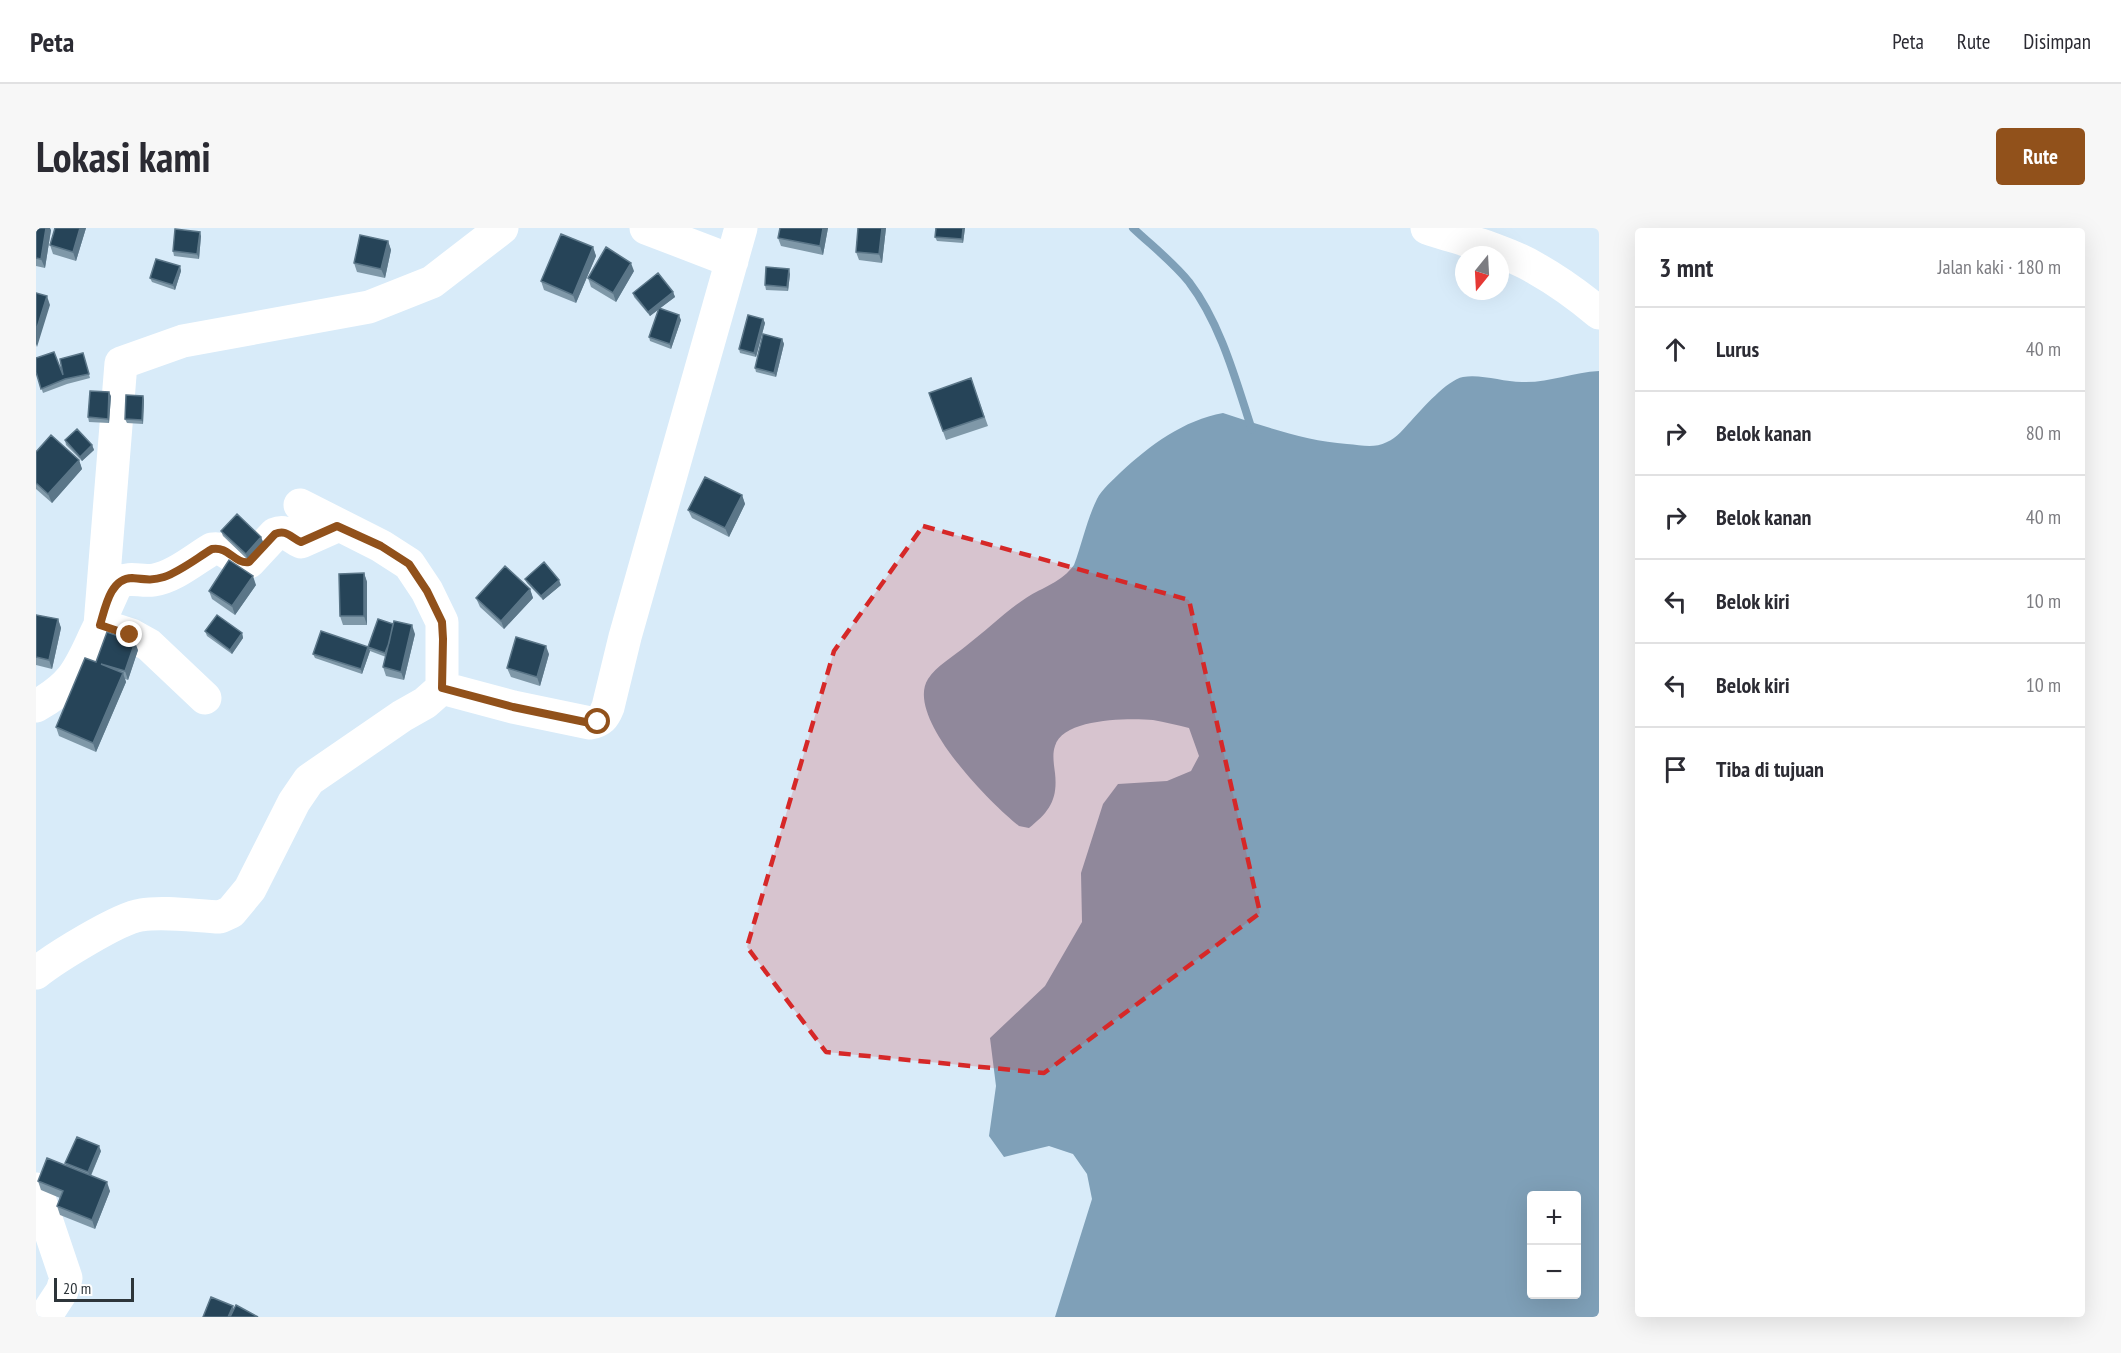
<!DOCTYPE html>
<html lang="id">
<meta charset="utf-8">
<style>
body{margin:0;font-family:"PT Sans Narrow",sans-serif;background:#f7f7f7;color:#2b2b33}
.controls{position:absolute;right:18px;bottom:18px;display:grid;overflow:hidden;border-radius:6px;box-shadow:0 6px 24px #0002}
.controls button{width:54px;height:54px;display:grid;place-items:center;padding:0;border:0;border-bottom:2px solid #e1e1e2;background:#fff;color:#2b2b33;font:30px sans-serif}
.compass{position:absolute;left:1419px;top:18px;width:54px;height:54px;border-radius:50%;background:#fff;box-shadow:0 6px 24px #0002;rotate:198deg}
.scale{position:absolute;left:18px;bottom:15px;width:80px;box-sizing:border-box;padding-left:6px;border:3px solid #2d353a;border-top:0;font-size:16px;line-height:21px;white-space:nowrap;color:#2d353a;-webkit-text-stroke:4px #fff;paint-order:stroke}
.stop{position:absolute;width:18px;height:18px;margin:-14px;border:4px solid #91511b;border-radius:50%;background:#fff}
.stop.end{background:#91511b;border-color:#fff;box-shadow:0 2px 6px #0008}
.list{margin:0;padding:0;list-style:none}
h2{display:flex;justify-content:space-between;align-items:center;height:78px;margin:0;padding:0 24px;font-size:26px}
h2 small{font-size:20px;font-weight:400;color:#7c7c81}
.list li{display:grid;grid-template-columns:39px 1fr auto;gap:18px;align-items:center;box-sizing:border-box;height:84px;padding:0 24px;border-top:2px solid #e1e1e2}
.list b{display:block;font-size:22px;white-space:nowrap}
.list em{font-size:20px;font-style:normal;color:#7c7c81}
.icon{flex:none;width:33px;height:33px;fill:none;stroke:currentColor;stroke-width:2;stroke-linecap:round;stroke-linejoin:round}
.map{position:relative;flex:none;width:1563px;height:1089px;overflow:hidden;border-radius:6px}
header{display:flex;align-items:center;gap:36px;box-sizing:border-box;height:84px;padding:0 30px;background:#fff;border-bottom:2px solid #e1e1e2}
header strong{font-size:28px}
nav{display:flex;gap:33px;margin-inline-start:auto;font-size:21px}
.intro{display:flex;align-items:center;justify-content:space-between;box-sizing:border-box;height:144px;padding:0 36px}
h1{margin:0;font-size:42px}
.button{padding:15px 27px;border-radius:6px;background:#91511b;color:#fff;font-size:21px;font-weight:700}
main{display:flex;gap:36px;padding:0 36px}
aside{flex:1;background:#fff;border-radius:6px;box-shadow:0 6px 24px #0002}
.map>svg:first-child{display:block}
.water{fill:#7fa0b8;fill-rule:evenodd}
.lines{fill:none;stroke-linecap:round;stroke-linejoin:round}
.stream{stroke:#7fa0b8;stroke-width:8}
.minor{stroke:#fff;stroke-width:33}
.wall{fill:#7f98a8}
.shaded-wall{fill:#5b7688}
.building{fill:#264458;stroke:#5b7688;stroke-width:1.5}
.route{stroke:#91511b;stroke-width:8}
.marked{fill:#d62828;fill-opacity:0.2;stroke:#d62828;stroke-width:4.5;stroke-dasharray:12 8;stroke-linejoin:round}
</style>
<header>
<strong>Peta</strong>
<nav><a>Peta</a><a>Rute</a><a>Disimpan</a></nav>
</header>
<div class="intro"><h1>Lokasi kami</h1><a class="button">Rute</a></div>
<main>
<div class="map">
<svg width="1563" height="1089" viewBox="0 0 1563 1089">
<rect width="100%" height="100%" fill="#d8ebf9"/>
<path class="water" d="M1563 143V1089H1019L1056 971 1051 946 1037 926 1013 918 968 929 953 908 960 858 954 810 1009 758 1046 694 1045 645 1067 576 1082 556 1131 553 1155 543 1163 528 1153 500C1141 497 1129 494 1117 492 1093 490 1027 490 1019 518 1016 526 1018 537 1019 545 1022 572 1013 584 993 600L983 598C955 576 868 489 892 451 900 438 918 428 930 418 950 403 969 384 990 370 1007 359 1026 354 1038 337 1046 316 1051 291 1061 271 1066 261 1077 252 1085 244 1114 217 1148 192 1187 185 1228 198 1269 213 1311 216 1326 217 1337 221 1351 214 1361 210 1368 200 1375 193 1386 181 1411 152 1427 149 1446 146 1467 154 1486 154 1513 155 1537 144 1563 143ZM1496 968H1540V1066H1496Z"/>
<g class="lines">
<path class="stream" d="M1097 0C1115 17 1137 34 1153 54 1185 96 1200 153 1216 202"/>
<path class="minor" d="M610 0 696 33
M1391 0C1427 12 1466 21 1499 40 1522 53 1543 68 1563 85
M264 277 345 318 373 336 391 363 406 394V460
M68 384 81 355C96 348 103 354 118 352 138 349 159 331 176 321 193 318 198 336 213 334L239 306C251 301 255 310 265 314L301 298
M64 397 85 135 147 113 333 79 396 54 466 0
M0 478C42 455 44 437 64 397L95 407 113 417 169 470
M0 745C19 730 83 690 105 687 128 683 160 688 184 689L195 684 214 661 258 574 273 552 366 488 389 475 406 460 477 479 554 495C565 493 568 489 572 479L589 409 705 0
M0 961 30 1050 26 1063 9 1089"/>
</g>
<path class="wall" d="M0 0 15 2 9 40 0 38Z
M19 0H50L40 33 17 26 14 17Z
M792 0 787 27 745 18 742 10Z
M822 0H850L846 35 823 32 820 24Z
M900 0H929L927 15 901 13 899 9Z
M165 8 163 31 138 28 137 23Z
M352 13 355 22 349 50 321 44 318 35Z
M557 19 560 28 540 75 508 62 505 53Z
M144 38 145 43 139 62 116 54 114 50Z
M598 43 580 74 555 59 552 50Z
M754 46 752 63 730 62 729 57Z
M637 64 639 69 624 80 645 92 635 121 614 113 613 109 623 81 614 88 598 69 597 65Z
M727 91 729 95 720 129 704 125 703 121Z
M746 111 748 116 740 149 720 144 719 140Z
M47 125 54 150 31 156 7 165 0 144 27 147Z
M935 150 952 198 910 212 893 165Z
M75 168 73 195 53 194 52 189Z
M107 168 108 172 107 196 91 195 89 191Z
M29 212 56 217 58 222 46 233 30 217Z
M0 224 43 232 46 241 16 275 0 261Z
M706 267 709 276 693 309 656 290 652 282Z
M185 303 225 309 227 314 211 331 187 308Z
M328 345 331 354V397H307L304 388Z
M489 351 525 357 507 372 491 355Z
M220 357 199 387 176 371 173 363Z
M494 361 497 370 468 401 444 379 440 370Z
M0 387 22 391 25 400 16 441 0 437Z
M169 403 206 405 207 410 196 426 171 408Z
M379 406 368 452 350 448 347 439 350 429 334 423 326 446 279 430 277 426 332 419Z
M102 422 92 452 89 451 90 454 60 524 23 508 20 499 60 434Z
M513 426 504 458 475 449 471 440Z
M65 923 55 948 74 963 59 1001 24 987 21 978 24 970 5 962 2 953 30 938 29 935Z"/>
<path class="shaded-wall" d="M10 0H14L15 2 9 40 5 31Z
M44 0H50L40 33 37 24Z
M787 0H792L787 27 784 18Z
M846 0H850L846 35 843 26Z
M927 0H929L927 15 926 11Z
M164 4 165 8 163 31 161 26Z
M352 13 355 22 349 50 345 41Z
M557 19 560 28 540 75 537 67Z
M595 35 598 43 580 74 577 65Z
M144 38 145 43 139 62 137 57Z
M753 41 754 46 752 63 751 59Z
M637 64 639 69 614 88 612 84Z
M11 68 14 77 1 119 0 116V103Z
M643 87 645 92 635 121 634 116Z
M727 91 729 95 720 129 718 125Z
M746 111 748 116 740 149 738 145Z
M73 164 75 168 73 195 72 191Z
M107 168 108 172 107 196 106 192Z
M56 217 58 222 46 233 44 229Z
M43 232 46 241 16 275 12 266Z
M706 267 709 276 693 309 689 300Z
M225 309 227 314 211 331 210 326Z
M328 345 331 354V397L328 388Z
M217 348 220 357 199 387 196 378Z
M523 352 525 357 507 372 505 368Z
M494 361 497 370 468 401 465 393Z
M22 391 25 400 16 441 13 432Z
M376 397 379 406 368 452 365 444Z
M206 405 207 410 196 426 194 422Z
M99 414 102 422 92 452 89 443Z
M510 418 513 426 504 458 501 449Z
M332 419 334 423 326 446 325 441Z
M87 445 90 454 60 524 57 515Z
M63 918 65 923 54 949 52 944Z
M71 954 74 963 59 1001 56 992Z
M197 1078 198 1082 195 1089H192Z"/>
<path class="building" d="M0 0H10L5 31 0 30Z
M19 0H44L37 24 14 17Z
M744 0H787L784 18 742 10Z
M822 0H846L843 26 820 24Z
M900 0H927L926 11 899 9Z
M139 1 164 4 161 26 137 23Z
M525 6 557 19 537 67 505 53Z
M324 7 352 13 345 41 318 35Z
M570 19 595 35 577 65 552 50Z
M120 31 144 38 137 57 114 50Z
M730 39 753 41 751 59 729 57Z
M622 45 637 64 612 84 597 65Z
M0 65 11 68 0 103Z
M623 80 643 87 634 116 613 109Z
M712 87 727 91 718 125 703 121Z
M727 106 746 111 738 145 719 140Z
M18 124 27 147 24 131 47 125 53 146 29 151 5 161 0 144V130Z
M935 150 948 189 907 203 893 165Z
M54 163 73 164 72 191 52 189Z
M90 167 107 168 106 192 89 191Z
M41 201 56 217 44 229 29 212Z
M15 207 43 232 12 266 0 255V224Z
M669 249 706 267 689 300 652 282Z
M201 286 225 309 210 326 185 303Z
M193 332 217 348 196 378 173 363Z
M508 334 523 352 505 368 489 351Z
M469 338 494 361 465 393 440 370Z
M328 345V388H304L303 346Z
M0 387 22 391 13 432 0 429Z
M181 387 206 405 194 422 169 403Z
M342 391 357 396 353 415 349 425 332 419 325 441 277 426 285 403 332 419Z
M358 393 376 397 365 444 347 439Z
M71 404 99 414 89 443 65 436 87 445 57 515 20 499 49 430 60 434Z
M480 409 510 418 501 449 471 440Z
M41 909 63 918 52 944 29 935Z
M11 930 71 954 56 992 21 978 27 963 2 953Z
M175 1069 197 1078 192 1089H167Z
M200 1077 222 1089H194Z"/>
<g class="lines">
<path class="route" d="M94 407 64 397C69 381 74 350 96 350 107 351 116 353 128 349 145 343 161 330 176 321 193 318 198 336 213 334L239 306C251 301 255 310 265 314L301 298 345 318 373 336 391 363 406 394 407 411 406 460 477 479 554 495 562 494"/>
</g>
<path class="marked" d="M887 298 1153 372 1224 685 1008 845 790 824 711 719 798 423Z"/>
</svg>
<div class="controls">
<button>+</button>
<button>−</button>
</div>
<svg class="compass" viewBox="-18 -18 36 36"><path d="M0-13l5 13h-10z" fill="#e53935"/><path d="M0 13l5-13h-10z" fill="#7c7c81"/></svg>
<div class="scale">20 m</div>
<div class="stop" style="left:562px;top:494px"></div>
<div class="stop end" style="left:94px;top:407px"></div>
</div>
<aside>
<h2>3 mnt<small>Jalan kaki · 180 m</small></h2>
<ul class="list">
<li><svg class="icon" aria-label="ahead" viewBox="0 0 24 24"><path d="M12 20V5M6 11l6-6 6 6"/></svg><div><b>Lurus</b></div><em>40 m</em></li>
<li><svg class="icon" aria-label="right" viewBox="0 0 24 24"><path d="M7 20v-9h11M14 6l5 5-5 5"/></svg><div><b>Belok kanan</b></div><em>80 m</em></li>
<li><svg class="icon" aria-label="right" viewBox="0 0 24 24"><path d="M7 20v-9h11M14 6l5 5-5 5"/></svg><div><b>Belok kanan</b></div><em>40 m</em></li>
<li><svg class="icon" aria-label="left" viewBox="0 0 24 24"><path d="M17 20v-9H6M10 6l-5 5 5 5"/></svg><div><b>Belok kiri</b></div><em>10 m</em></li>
<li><svg class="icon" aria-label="left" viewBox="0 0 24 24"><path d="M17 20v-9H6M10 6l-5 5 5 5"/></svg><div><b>Belok kiri</b></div><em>10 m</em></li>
<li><svg class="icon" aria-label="arrive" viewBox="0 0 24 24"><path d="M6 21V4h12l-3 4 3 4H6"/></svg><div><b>Tiba di tujuan</b></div></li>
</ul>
</aside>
</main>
